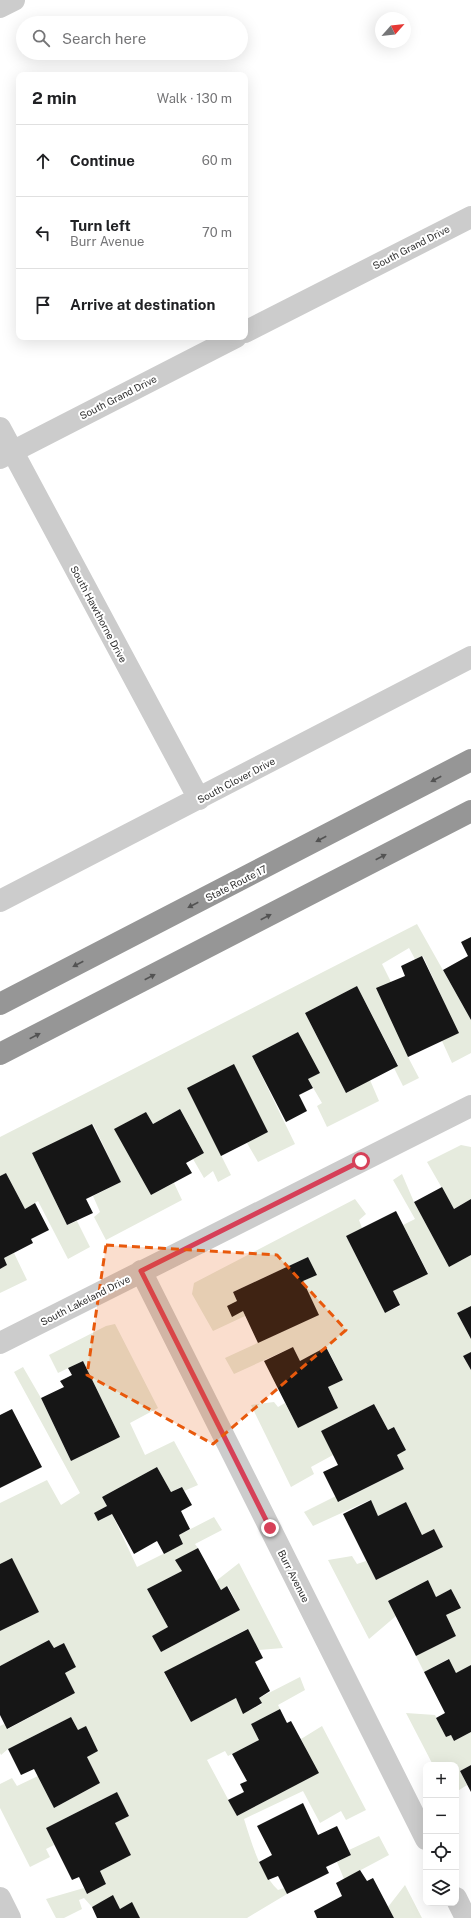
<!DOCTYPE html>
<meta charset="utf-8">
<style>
body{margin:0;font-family:"Public Sans",sans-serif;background:#f6f6f6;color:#202124}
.controls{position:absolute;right:12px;bottom:12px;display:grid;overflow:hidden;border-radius:8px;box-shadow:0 4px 16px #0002}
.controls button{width:36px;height:36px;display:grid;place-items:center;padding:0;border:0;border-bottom:1px solid #e0e0e0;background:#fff;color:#202124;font:20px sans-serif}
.compass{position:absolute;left:375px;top:12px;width:36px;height:36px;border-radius:50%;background:#fff;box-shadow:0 4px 16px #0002;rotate:63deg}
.stop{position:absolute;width:12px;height:12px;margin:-9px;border:3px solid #d64058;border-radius:50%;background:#fff}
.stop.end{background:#d64058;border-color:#fff;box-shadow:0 1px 4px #0008}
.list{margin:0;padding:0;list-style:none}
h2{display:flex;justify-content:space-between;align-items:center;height:52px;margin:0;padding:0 16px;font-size:17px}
h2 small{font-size:13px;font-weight:400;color:#757577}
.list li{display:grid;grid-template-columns:26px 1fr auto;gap:12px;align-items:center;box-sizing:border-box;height:72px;padding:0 16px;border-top:1px solid #e0e0e0}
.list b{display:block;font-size:15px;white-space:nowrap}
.list p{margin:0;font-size:13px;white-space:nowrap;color:#757577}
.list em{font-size:13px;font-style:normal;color:#757577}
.icon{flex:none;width:22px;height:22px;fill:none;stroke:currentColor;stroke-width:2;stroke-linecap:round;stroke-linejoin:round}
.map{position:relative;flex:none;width:471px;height:1918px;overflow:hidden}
.search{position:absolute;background:#fff;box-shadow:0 4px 16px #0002;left:16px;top:16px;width:232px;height:44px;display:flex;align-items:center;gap:10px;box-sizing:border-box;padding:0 14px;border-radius:22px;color:#757577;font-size:15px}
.panel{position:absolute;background:#fff;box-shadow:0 4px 16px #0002;left:16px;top:72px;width:232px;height:268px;border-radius:8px}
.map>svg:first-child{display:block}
.green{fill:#e6ebde}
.building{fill:#161616}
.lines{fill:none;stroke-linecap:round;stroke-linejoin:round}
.minor{stroke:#ccc;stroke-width:22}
.highway{stroke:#969696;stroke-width:22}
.oneway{fill:#535353}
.route{stroke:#d64058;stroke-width:5}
.marked{fill:#e8590c;fill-opacity:0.2;stroke:#e8590c;stroke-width:3;stroke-dasharray:8 5;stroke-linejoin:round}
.labels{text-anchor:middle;stroke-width:4;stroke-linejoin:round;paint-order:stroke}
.street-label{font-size:10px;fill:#2f2f2f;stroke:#fff}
</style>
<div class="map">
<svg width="471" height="1918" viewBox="0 0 471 1918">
<rect width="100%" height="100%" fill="#fff"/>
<path class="green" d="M417 924 471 1020V1053L452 1063 442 1041 458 1033 423 956 415 959 409 948 382 964 391 982 408 1057 419 1078 403 1086 394 1068 398 1065 357 986 305 1013 346 1093 370 1080 379 1101 327 1127 317 1106 322 1103 308 1079 319 1073 298 1032 252 1056 295 1144 258 1162 247 1143 268 1132 187 1088 231 1175 218 1182 213 1171 204 1178 193 1159 204 1153 180 1109 153 1124 146 1112 115 1129 151 1195 174 1183 182 1200 106 1240 94 1217 100 1212 93 1196 121 1182 93 1124 32 1153 67 1225 77 1221 90 1247 68 1259 38 1201 25 1209 6 1173 0 1176V1137Z
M461 1145 471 1147V1199L454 1209 427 1162Z
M402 1174 414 1202 449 1267 471 1255V1306L457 1313 471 1339V1352L463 1356 471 1370V1666L456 1673 448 1659 424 1672 416 1656 456 1636 446 1615 461 1608 451 1589 436 1597 428 1580 388 1601 396 1616 369 1639 328 1560 352 1556 357 1564 366 1561 376 1580 443 1547 434 1529 422 1535 406 1502 378 1516 370 1500 313 1526 304 1512 336 1496 339 1502 404 1469 397 1455 406 1450 394 1427 388 1430 374 1404 321 1431 333 1455 311 1467 314 1474 291 1487 251 1405 274 1402 278 1407 285 1403 298 1428 338 1408 328 1387 343 1380 327 1348 300 1361 293 1347 234 1374 225 1358 318 1315 303 1281 316 1275 308 1257 233 1292 237 1301 232 1316 243 1311 245 1316 213 1331 192 1294 194 1283 355 1199 366 1214 359 1220 362 1228 346 1236 385 1313 400 1306 393 1291 428 1273 403 1225 415 1219 393 1180Z
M14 1253 27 1280 0 1293V1269L7 1265 4 1258Z
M115 1324 158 1408 130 1423 145 1455 174 1441 198 1485 184 1491 181 1487 171 1492 157 1467 102 1497 107 1506 94 1514 99 1521 112 1514 137 1567 183 1544 179 1535 214 1517 222 1530 195 1544 198 1548 176 1560 182 1571 147 1589 168 1627 152 1636 161 1652 240 1610 228 1586 221 1590 216 1581 239 1563 283 1648 259 1650 247 1629 164 1673 191 1722 236 1698 244 1713 262 1704 259 1698 300 1677 305 1690 278 1705 280 1709 251 1724 259 1740 228 1756 225 1751 207 1760 237 1816 318 1773 301 1739 322 1726 366 1810 346 1820 341 1811 320 1823 303 1791 244 1819C252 1844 259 1871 278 1890L284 1888 287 1894 247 1918H140L132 1903 120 1909 113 1896 92 1907 84 1898 79 1900 82 1909 64 1918H56L46 1899 84 1888 87 1894 106 1884 100 1871 131 1855 115 1823 129 1816 117 1792 46 1828 54 1845 46 1849 50 1857 30 1867 0 1808V1784L12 1778 17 1786 38 1776 54 1808 100 1783 87 1757 98 1751 86 1727 78 1730 71 1717 8 1749 1 1755 0 1753V1726L4 1724 8 1729 75 1693 65 1673 76 1667 64 1643 54 1648 49 1640 0 1666V1631L39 1612 0 1564V1503L47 1480 61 1505 80 1493 14 1372 23 1367 41 1398 71 1461 120 1437 83 1361 58 1373 49 1355 106 1326Z
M406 1713 435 1715 446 1737 451 1735 454 1741 471 1732V1765L460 1771 467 1785 456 1792V1765H433Z
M379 1836 389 1855 344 1879 337 1862 351 1855 349 1850Z
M405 1885 422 1918H394L388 1907Z"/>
<path class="building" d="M471 937V1020L443 970 468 956 461 942Z
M422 956 459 1033 408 1057 376 988 405 976 401 966Z
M357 986 398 1066 346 1093 305 1013Z
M298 1032 320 1073 308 1079 313 1088 299 1095 307 1111 286 1122 252 1056Z
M234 1064 268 1132 221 1156 187 1088Z
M180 1109 204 1153 186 1163 192 1173 151 1195 114 1129 146 1112 153 1124Z
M92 1124 121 1182 86 1199 93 1213 67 1225 32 1153Z
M6 1173 25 1209 35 1203 49 1230 31 1239 33 1243 4 1258 7 1265 0 1269V1176Z
M442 1187 454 1209 471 1199V1255L449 1267 414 1202Z
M396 1211 428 1274 393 1291 400 1305 385 1313 346 1236Z
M308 1257 317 1275 303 1281 319 1315 258 1343 243 1311 232 1317 227 1306 237 1301 233 1292Z
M471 1306V1339L457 1313Z
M293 1347 300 1361 326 1347 343 1380 328 1387 338 1408 298 1428 264 1361Z
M471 1352V1370L463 1356Z
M83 1361 120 1437 71 1461 41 1398 64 1387 60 1381 72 1375 68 1368Z
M374 1404 388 1430 394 1427 406 1450 397 1455 404 1469 338 1502 323 1472 338 1465 321 1431Z
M12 1409 42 1467 0 1488V1415Z
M157 1467 171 1492 182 1487 192 1505 181 1511 190 1529 179 1535 183 1544 164 1554 157 1541 134 1554 112 1514 98 1521 94 1513 107 1506 102 1497Z
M371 1500 378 1516 406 1502 422 1535 434 1529 443 1547 376 1580 343 1514Z
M198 1548 221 1590 227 1586 240 1610 161 1652 152 1636 168 1627 147 1589 182 1571 175 1560Z
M12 1558 39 1612 0 1631V1564Z
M428 1580 436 1597 451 1589 461 1608 446 1615 456 1636 416 1656 388 1601Z
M248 1629 263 1658 255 1662 270 1691 259 1698 262 1703 243 1714 236 1698 191 1722 164 1672Z
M49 1640 54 1648 64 1643 76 1667 65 1673 75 1693 7 1729 0 1715V1666Z
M449 1659 456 1673 471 1665V1732L454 1741 451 1735 446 1737 436 1718 445 1713 424 1672Z
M280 1709 287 1723 291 1721 319 1773 237 1816 228 1800 244 1792 240 1784 247 1781 232 1754 259 1740 251 1724Z
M71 1717 78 1730 86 1726 98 1751 87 1757 100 1783 54 1808 34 1769 21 1775 8 1749Z
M471 1765V1792L460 1771Z
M117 1792 129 1816 115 1823 131 1855 100 1871 106 1884 87 1894 79 1877 72 1880 46 1828Z
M303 1803 318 1835 337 1826 351 1855 326 1867 329 1873 287 1894 278 1876 268 1880 259 1862 272 1855 257 1826Z
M360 1870 367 1881 373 1878 394 1918H317L314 1911 342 1896 336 1883Z
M113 1895 120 1909 132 1902 140 1918H97L92 1907Z"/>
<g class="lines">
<path class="minor" d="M0 7 14 0
M245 332 471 217
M0 428 199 799
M0 458 236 337
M0 901 471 657
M141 1271 426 1839
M0 1343 471 1106
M0 1898 10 1918
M456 1898 466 1918"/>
<path class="highway" d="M0 1004 471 760
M0 1054 471 811"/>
</g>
<defs><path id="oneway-solid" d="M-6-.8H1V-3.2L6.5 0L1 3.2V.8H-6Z"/></defs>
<g class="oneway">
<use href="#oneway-solid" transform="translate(436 779) rotate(152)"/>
<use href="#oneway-solid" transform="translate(321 839) rotate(152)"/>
<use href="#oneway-solid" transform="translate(381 857) rotate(-27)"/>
<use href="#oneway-solid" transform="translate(193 905) rotate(153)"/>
<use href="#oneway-solid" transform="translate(266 917) rotate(-27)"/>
<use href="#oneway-solid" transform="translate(78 964) rotate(153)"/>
<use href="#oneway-solid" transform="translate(150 977) rotate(-27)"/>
<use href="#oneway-solid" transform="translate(35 1036) rotate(-27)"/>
</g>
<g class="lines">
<path class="route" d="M270 1528 141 1271 361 1161"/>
</g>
<path class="marked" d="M106 1245 277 1255 346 1330 213 1444 87 1375Z"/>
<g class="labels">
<g class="street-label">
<text transform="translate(411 247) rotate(-27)" y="4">South Grand Drive</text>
<text transform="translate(118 397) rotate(-27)" y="4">South Grand Drive</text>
<text transform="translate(99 614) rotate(62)" y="4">South Hawthorne Drive</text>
<text transform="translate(236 780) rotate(-28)" y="4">South Clover Drive</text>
<text transform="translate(236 883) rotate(-27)" y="4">State Route 17</text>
<text transform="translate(85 1300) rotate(-27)" y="4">South Lakeland Drive</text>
<text transform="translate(294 1576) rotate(63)" y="4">Burr Avenue</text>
</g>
</g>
</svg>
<div class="controls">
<button>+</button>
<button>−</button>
<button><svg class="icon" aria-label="locate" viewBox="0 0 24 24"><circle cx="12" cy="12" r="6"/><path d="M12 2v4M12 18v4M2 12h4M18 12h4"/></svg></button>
<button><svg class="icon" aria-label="layers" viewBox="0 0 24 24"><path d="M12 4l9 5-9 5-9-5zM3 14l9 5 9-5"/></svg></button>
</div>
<svg class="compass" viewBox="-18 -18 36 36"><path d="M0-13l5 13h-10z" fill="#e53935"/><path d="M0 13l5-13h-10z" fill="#757577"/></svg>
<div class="stop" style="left:361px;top:1161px"></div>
<div class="stop end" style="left:270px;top:1528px"></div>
<div class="search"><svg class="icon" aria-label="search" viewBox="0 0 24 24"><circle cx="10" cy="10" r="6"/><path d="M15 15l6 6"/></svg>Search here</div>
<section class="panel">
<h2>2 min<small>Walk · 130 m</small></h2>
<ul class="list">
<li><svg class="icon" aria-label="ahead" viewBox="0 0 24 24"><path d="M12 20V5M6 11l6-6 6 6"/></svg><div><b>Continue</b></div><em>60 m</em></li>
<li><svg class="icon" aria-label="left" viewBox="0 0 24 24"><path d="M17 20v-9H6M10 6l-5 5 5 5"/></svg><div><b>Turn left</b><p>Burr Avenue</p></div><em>70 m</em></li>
<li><svg class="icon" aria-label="arrive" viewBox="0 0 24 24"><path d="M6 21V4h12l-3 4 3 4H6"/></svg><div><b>Arrive at destination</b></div></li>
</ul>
</section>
</div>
